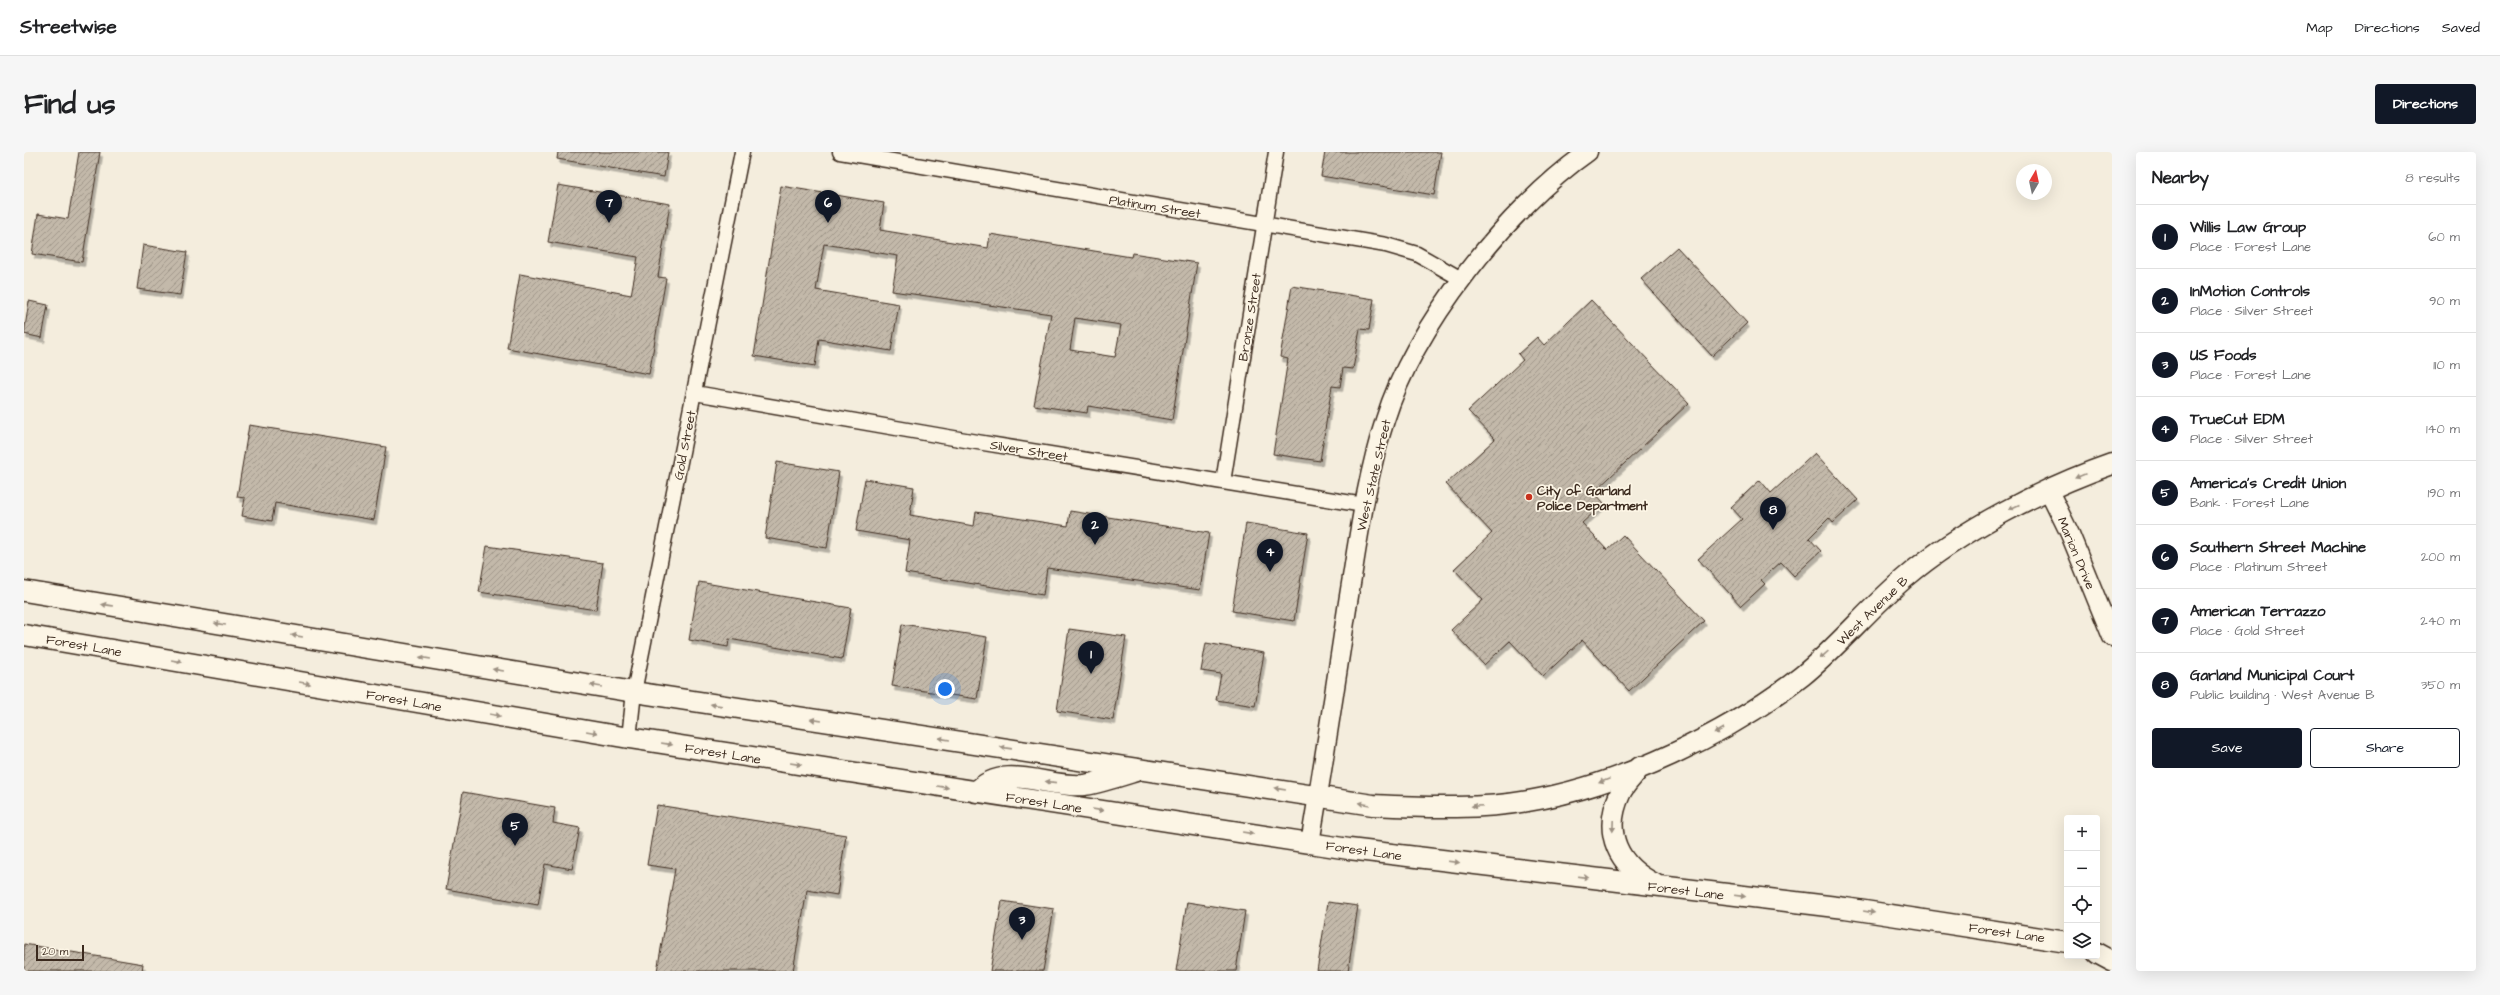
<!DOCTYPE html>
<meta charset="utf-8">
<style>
body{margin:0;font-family:"Architects Daughter",sans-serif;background:#f6f6f6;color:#202124}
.controls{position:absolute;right:12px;bottom:12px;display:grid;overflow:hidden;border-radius:4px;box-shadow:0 4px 16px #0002}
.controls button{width:36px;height:36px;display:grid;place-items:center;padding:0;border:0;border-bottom:1px solid #e0e0e0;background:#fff;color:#202124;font:20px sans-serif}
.compass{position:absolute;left:1992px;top:12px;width:36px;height:36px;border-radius:50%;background:#fff;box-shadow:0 4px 16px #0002;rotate:9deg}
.scale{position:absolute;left:12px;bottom:10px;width:48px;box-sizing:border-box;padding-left:4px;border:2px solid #3b2a1e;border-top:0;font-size:11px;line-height:14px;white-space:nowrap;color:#3b2a1e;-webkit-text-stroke:3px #fcf5e5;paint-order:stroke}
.you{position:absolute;left:921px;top:537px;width:14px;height:14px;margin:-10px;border:3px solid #fff;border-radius:50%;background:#1a73e8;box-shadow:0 0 0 6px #1a73e833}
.badge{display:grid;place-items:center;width:26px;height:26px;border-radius:50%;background:#111827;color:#fff;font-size:13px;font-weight:700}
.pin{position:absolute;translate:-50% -33px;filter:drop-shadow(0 1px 2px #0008)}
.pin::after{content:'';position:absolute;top:21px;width:14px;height:12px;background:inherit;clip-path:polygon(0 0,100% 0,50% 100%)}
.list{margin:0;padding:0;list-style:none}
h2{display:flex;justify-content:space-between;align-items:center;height:52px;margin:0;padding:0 16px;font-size:17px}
h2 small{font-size:13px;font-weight:400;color:#757577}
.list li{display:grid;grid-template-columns:26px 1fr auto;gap:12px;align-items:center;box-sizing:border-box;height:64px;padding:0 16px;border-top:1px solid #e0e0e0}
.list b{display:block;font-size:15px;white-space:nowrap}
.list p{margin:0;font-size:13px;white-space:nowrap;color:#757577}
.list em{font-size:13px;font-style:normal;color:#757577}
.actions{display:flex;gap:8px;padding:12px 16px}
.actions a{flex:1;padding:9px 0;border:1px solid #111827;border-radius:4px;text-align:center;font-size:14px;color:#111827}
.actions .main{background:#111827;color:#fff}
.icon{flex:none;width:22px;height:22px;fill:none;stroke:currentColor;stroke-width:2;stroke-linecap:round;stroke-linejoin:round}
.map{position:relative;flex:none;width:2088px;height:819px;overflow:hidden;border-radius:4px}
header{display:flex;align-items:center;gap:24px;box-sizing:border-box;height:56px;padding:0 20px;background:#fff;border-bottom:1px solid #e0e0e0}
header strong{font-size:19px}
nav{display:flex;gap:22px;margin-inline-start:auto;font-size:14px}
.intro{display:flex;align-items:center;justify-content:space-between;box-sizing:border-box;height:96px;padding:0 24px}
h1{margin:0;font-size:28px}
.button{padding:10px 18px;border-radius:4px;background:#111827;color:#fff;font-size:14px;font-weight:700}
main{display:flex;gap:24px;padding:0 24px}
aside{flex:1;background:#fff;border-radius:4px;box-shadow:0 4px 16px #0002}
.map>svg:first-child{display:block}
.building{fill:url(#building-hatch);stroke:#3b2a1e;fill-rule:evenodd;filter:url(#shadow)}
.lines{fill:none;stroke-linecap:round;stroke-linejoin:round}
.minor-casing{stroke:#3b2a1e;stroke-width:17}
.tertiary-casing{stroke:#3b2a1e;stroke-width:21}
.secondary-casing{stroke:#3b2a1e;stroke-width:23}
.minor{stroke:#fcf5e5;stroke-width:14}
.tertiary{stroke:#fcf5e5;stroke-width:18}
.secondary{stroke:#fcf5e5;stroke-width:20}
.oneway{fill:#9c9082}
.poi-dot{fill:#c8321e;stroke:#fcf5e5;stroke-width:1.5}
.labels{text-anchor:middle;stroke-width:3.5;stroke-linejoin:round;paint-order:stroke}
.street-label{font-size:13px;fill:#3b2a1e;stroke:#fcf5e5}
.poi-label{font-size:13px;font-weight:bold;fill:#3b2a1e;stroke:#fcf5e5;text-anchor:start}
</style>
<header>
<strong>Streetwise</strong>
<nav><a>Map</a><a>Directions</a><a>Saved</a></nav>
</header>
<div class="intro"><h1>Find us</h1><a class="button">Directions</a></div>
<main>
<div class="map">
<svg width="2088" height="819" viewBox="0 0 2088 819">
<defs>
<pattern id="building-hatch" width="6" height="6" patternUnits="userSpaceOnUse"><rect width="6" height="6" fill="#c3b9aa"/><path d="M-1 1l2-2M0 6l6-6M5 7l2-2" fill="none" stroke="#a0978a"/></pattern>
<filter id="shadow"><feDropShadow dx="2.5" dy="4.5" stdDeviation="0" flood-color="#0004"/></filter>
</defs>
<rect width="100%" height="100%" fill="#f4eddd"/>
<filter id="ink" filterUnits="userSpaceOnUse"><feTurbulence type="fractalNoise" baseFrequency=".025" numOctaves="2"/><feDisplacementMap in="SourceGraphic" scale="8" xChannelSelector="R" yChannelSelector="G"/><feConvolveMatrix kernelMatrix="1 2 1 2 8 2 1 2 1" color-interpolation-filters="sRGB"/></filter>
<g filter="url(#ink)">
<path class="building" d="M55 0H76L58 110 8 102 14 62 44 67Z
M534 0H644L640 25 533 7Z
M1301 0H1417L1410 43 1297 24Z
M534 33 646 52 634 125 642 126 625 222 483 196 496 122 607 143 614 105 524 90Z
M757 34 860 51 856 78 964 96 966 82 1107 105 1108 101 1173 111 1148 268 1064 254 1063 261 1010 253 1027 162 868 139 874 104 800 92 792 138 875 152 867 199 795 187 791 214 730 204ZM1051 166 1097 173 1091 205 1046 198Z
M119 93 163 100 156 143 113 137Z
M1653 95 1723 171 1688 204 1617 127Z
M1268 134 1350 147 1345 178 1336 177 1329 217 1319 216 1316 235 1308 234 1296 309 1249 302 1264 207 1256 205Z
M1567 148 1665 251 1570 340 1580 351 1558 371 1583 398 1599 383 1680 469 1605 539 1558 488 1519 524 1486 489 1460 513 1427 478 1459 448 1430 417 1468 381 1422 332 1471 287 1444 259 1499 208 1494 202 1513 185 1520 193Z
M5 149 24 153 18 186 0 182Z
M225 273 362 295 350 368 251 351 248 369 218 364 221 346 213 345Z
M1791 301 1834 348 1809 371 1805 366 1785 386 1797 399 1770 424 1757 410 1737 428 1741 432 1717 454 1674 407 1718 367 1707 355 1736 328 1747 341Z
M753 310 815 320 803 396 741 386Z
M841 327 890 335 886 363 950 374 952 360 1044 374 1046 359 1185 381 1176 438 1023 416 1019 443 881 421 886 388 832 379Z
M1222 371 1284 381 1270 469 1208 459Z
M463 394 579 411 572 458 455 440Z
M675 430 827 456 818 507 705 487 704 495 665 488Z
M878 472 963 485 953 547 868 534Z
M1045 477 1102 485 1089 568 1033 559Z
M1182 491 1240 501 1231 554 1192 548 1197 522 1177 519Z
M439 640 531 656 529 671 556 676 548 717 521 712 514 753 422 737Z
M633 653 822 683 813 743 783 738 769 819H633L651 717 623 713Z
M978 749 1030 757 1019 819H966Z
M1163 750 1221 759 1212 819H1152Z
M1304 750 1334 754 1324 819H1293Z
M0 792 119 812 118 819H0Z"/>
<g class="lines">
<defs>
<path id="minor" d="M816 0 1362 93 1393 102 1439 128
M671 241 947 289 1340 353
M1199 330 1252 0
M605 586 610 540 718 0"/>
<path id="tertiary" d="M2025 339 2046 382 2088 485
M1286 691C1300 610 1312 530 1324 450 1334 389 1342 326 1361 268 1390 174 1484 56 1564 0"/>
<path id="secondary" d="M0 439 610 540 1349 653C1400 655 1453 658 1504 649 1595 634 1706 581 1778 524 1815 494 1845 456 1882 425 1936 379 2021 335 2088 312
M0 483 605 586 1325 697 1821 756 2043 790
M1616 615C1610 624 1601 631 1596 642 1578 681 1594 714 1631 732
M952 640C981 609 1025 637 1061 633 1078 630 1096 624 1112 619
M2073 801 2088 809"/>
</defs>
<use href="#minor" class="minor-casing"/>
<use href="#tertiary" class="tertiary-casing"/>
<use href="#secondary" class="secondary-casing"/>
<use href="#minor" class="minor"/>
<use href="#tertiary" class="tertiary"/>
<use href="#secondary" class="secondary"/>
</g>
<defs><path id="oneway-solid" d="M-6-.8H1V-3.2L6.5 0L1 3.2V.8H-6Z"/></defs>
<g class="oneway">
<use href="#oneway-solid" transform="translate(2056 324) rotate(157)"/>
<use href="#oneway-solid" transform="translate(1990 355) rotate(156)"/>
<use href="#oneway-solid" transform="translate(83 453) rotate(-171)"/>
<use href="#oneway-solid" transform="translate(196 472) rotate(-171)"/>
<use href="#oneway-solid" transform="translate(273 484) rotate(-171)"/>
<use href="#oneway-solid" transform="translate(1800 503) rotate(138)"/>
<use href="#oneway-solid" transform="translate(401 506) rotate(-171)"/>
<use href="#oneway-solid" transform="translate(153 509) rotate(10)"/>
<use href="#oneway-solid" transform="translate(474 518) rotate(-171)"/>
<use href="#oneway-solid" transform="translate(281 531) rotate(10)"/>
<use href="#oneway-solid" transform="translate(572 534) rotate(-170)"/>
<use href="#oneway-solid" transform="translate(692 553) rotate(-172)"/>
<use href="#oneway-solid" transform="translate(471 563) rotate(10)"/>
<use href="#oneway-solid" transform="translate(792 568) rotate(-171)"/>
<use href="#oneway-solid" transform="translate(1695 579) rotate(150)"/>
<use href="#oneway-solid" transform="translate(568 580) rotate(10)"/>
<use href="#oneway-solid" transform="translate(920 587) rotate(-171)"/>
<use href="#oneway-solid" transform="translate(643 592) rotate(9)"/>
<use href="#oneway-solid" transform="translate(982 596) rotate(-172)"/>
<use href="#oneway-solid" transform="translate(772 612) rotate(9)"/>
<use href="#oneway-solid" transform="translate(1580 629) rotate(159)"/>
<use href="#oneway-solid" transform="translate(1027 630) rotate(-174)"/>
<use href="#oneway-solid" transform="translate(919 635) rotate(9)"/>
<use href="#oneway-solid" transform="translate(1256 637) rotate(-171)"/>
<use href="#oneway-solid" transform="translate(1340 652) rotate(-170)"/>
<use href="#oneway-solid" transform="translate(1453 654) rotate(177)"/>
<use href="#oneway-solid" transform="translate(1074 658) rotate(9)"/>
<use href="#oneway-solid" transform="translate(1589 674) rotate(92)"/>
<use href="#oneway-solid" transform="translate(1224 681) rotate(9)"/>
<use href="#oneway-solid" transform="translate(1430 710) rotate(7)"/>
<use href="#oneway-solid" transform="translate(1559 725) rotate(7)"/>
<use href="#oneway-solid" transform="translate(1716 744) rotate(7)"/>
<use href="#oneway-solid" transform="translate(1845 760) rotate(9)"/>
</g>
</g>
<circle class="poi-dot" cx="1505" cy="345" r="4"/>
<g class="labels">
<g class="street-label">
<text transform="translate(1131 54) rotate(9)" y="5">Platinum Street</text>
<text transform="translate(1225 165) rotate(-81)" y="5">Bronze Street</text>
<text transform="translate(660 293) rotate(-79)" y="5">Gold Street</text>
<text transform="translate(1005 298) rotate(9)" y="5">Silver Street</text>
<text transform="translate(1349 323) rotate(-77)" y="5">West State Street</text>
<text transform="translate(2053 401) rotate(67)" y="5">Marion Drive</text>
<text transform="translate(1848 458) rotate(-44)" y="5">West Avenue B</text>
<text transform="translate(60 493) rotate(10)" y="5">Forest Lane</text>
<text transform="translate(380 548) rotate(10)" y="5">Forest Lane</text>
<text transform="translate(699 601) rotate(9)" y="5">Forest Lane</text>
<text transform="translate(1020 650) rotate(9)" y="5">Forest Lane</text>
<text transform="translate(1340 698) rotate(8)" y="5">Forest Lane</text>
<text transform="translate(1662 738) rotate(7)" y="5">Forest Lane</text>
<text transform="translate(1983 780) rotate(8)" y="5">Forest Lane</text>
</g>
<g class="poi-label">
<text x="1513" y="343">City of Garland<tspan x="1513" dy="15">Police Department</tspan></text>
</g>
</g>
</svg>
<div class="controls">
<button>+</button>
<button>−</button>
<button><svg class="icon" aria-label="locate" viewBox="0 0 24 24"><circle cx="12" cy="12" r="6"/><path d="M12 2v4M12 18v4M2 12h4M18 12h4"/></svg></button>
<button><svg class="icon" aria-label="layers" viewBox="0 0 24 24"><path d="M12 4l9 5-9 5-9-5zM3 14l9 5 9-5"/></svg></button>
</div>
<svg class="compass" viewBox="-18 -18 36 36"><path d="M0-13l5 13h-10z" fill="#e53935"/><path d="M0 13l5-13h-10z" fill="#757577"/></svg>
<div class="scale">20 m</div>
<div class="you"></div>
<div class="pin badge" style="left:1067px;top:522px">1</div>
<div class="pin badge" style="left:1071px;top:393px">2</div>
<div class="pin badge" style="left:998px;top:788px">3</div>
<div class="pin badge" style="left:1246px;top:420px">4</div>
<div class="pin badge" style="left:491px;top:694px">5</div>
<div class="pin badge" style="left:804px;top:71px">6</div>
<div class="pin badge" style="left:585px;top:71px">7</div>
<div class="pin badge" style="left:1749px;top:378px">8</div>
</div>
<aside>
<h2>Nearby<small>8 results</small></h2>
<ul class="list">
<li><span class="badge">1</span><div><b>Willis Law Group</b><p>Place · Forest Lane</p></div><em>60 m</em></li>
<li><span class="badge">2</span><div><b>InMotion Controls</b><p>Place · Silver Street</p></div><em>90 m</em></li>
<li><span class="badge">3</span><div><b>US Foods</b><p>Place · Forest Lane</p></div><em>110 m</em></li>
<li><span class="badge">4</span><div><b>TrueCut EDM</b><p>Place · Silver Street</p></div><em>140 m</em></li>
<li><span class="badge">5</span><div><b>America's Credit Union</b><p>Bank · Forest Lane</p></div><em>190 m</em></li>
<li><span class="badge">6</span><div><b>Southern Street Machine</b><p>Place · Platinum Street</p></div><em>200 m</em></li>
<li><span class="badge">7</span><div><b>American Terrazzo</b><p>Place · Gold Street</p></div><em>240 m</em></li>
<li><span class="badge">8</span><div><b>Garland Municipal Court</b><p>Public building · West Avenue B</p></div><em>350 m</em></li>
</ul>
<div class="actions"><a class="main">Save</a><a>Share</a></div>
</aside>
</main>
